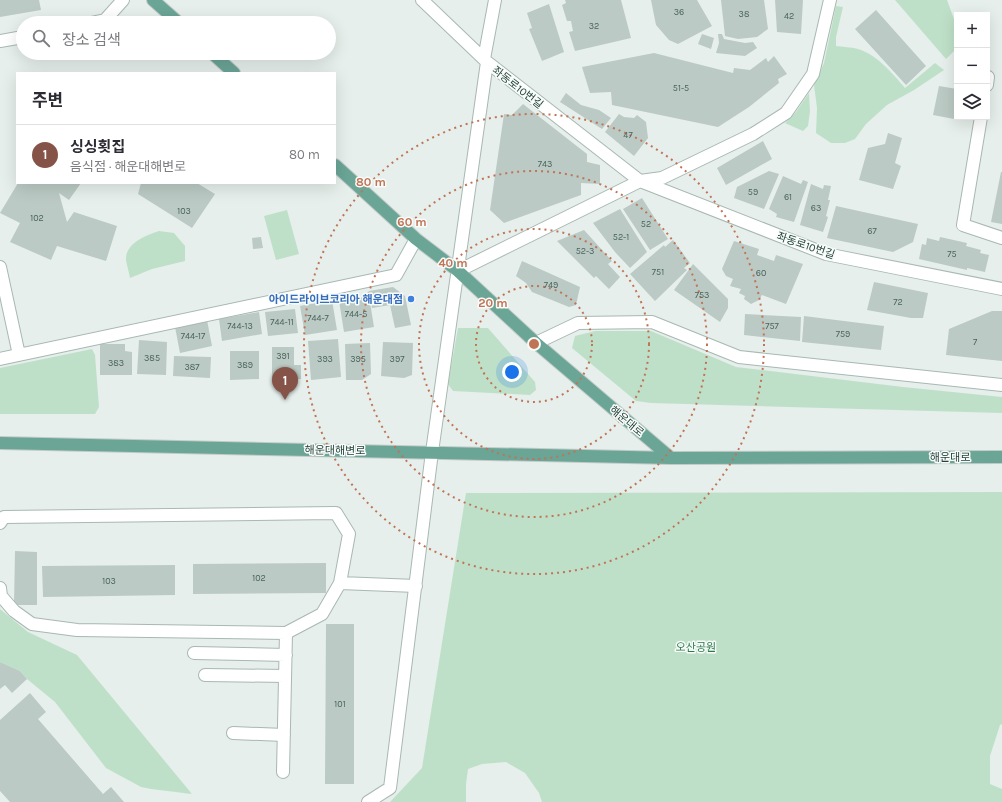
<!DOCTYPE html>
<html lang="ko">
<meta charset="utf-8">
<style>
body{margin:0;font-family:Karla,"Noto Sans KR",sans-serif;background:#f2f2f3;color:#2b2b33}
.controls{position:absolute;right:12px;top:12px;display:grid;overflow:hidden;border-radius:0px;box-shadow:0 4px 16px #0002}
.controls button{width:36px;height:36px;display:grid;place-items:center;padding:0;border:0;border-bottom:1px solid #e1e1e2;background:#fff;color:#2b2b33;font:20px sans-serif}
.you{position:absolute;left:512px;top:372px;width:14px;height:14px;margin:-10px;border:3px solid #fff;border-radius:50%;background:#1a73e8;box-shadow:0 0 0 6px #1a73e833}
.badge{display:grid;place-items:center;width:26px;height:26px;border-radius:50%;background:#855347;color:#fff;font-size:13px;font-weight:700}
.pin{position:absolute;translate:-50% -33px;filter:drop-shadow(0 1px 2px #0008)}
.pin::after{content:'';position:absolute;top:21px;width:14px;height:12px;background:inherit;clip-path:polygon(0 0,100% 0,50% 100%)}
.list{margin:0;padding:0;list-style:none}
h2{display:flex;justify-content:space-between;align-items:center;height:52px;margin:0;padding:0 16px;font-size:17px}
h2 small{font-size:13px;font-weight:400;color:#7c7c81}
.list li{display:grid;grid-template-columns:26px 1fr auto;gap:12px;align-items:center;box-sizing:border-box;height:60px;padding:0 16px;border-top:1px solid #e1e1e2}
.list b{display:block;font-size:15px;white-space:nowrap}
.list p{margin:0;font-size:13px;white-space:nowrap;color:#7c7c81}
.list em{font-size:13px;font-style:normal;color:#7c7c81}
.icon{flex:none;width:22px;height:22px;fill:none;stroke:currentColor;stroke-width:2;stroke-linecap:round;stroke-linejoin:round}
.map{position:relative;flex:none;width:1002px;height:802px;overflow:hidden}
.search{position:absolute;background:#fff;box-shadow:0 4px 16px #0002;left:16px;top:16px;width:320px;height:44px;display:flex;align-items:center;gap:10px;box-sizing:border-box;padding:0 14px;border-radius:22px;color:#7c7c81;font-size:15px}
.panel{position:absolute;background:#fff;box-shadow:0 4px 16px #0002;left:16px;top:72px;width:320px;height:112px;border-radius:0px}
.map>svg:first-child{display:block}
.green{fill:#bfe0c8}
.building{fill:#bbcac4}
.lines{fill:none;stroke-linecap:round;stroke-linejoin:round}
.minor-casing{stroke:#a8b8b2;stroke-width:14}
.major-casing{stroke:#c2cac8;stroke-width:14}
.minor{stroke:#fff;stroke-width:12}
.major{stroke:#6aa596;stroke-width:12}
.ring{fill:none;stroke:#c07456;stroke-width:2;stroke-dasharray:2 4}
.shop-dot{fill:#3f7fe0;stroke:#f7fbf9;stroke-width:1.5}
.labels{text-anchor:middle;stroke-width:3;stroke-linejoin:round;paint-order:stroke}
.number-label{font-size:9px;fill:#4a645c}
.street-label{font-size:11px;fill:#24423a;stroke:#f7fbf9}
.shop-label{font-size:11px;font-weight:bold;fill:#366cbe;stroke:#f7fbf9;text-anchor:end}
.park-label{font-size:11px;fill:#2d7a4b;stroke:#f7fbf9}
.centre{fill:#c07456;stroke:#f7fbf9;stroke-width:2}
.ring-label{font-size:12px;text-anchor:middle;font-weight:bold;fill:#c07456;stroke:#f7fbf9;stroke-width:3;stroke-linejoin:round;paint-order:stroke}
</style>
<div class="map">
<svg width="1002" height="802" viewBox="0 0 1002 802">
<rect width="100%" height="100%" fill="#e6efeb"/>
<path class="green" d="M895 0H947L957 27V48L946 59Z
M836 6 843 7 836 37V46C842 47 848 47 854 48 875 52 892 73 905 88L935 63 944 70 914 90 887 105 866 124 855 139 845 143H831L816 133 817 108 814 85 824 63Z
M809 93 810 111 808 126 803 131 785 123 796 112Z
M287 210 299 254 276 260 264 216Z
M159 231 174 233 185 246V261L152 269 130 278C129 272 127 266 126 260 125 243 147 235 159 231Z
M458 328H488L535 382 536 390 530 395 453 391 448 384Z
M595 331H651L736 367 903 387 1002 397V413L651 403 636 401 572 348 575 336Z
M92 349 95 355 99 407 95 414H0V368Z
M1002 492V724L1000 725 990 756V784L1002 789V802H542L539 793 525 773 506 762 482 764 468 769 466 784V802H390L422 768 466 493Z
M0 609 28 632 77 655 192 794 151 789 141 787 106 768 55 702 27 679 20 671 0 662Z"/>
<path class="building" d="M0 0H39L41 10 0 17Z
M565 0H621L631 38 575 51 569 32 573 31 571 21H567L562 5 566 3Z
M651 0H697L712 26 678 44 669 40 656 25Z
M721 0H764L768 29 757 37 738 39 725 36Z
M775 0H803L801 34 777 32Z
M549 4 564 52 542 61 529 29 532 28 527 13Z
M876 10 926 66 906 85 855 29Z
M702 34 714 38 711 49 698 44Z
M718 34H722L724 39 745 43 753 42 757 48 745 56 716 53 719 43Z
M654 53 733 73 734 68 750 70 766 58 768 62 774 56 787 74 778 79 779 83 749 107 718 127 612 105 611 92 590 93 582 67Z
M939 86 957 89V103L954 119 933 115Z
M566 93 581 105 599 110 611 118 602 129 560 102Z
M523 104 587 154V162L600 165V184L581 183V195L504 223 490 210 504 114 512 115Z
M619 114 624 117 634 118 637 115 646 122 648 138 634 156 605 132Z
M888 133 902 138 895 163 901 166 893 189 859 180 868 148 885 144Z
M763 141 772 159 726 185 717 168Z
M769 171 779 174 764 209 734 198 737 187Z
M1001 172H1002V224L991 222Z
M783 176 801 184 803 180 808 182 794 222 776 217 777 214 769 209Z
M18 183H81L69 200 59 193 67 222 74 212 117 226 106 261 57 246 51 260 10 242 20 223 0 213Z
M141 183H197L215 194 192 228 138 194Z
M811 184 823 189 824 185 831 186 828 200H830L826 216 828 217 823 232 800 225Z
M642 198 668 239 650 250 623 209Z
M836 206 918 224 913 242 893 252 827 238Z
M620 209 647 252 630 268 615 252 593 223Z
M584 230 612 261 608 264 620 277 609 289 596 276 594 278 557 241Z
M261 237 263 248 253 249 252 238Z
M940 237 967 243 966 246 981 250 980 253 989 255 985 272 967 268V270L919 259 922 244 926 245 927 238 939 241Z
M673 240 690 263 684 268 687 270 655 301 630 274 664 245 665 247Z
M734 241 759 249 757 255 774 261 776 255 803 264 786 304 762 295 759 300 751 304 744 299 745 296 739 293 741 289 730 286 733 279 726 276 722 269Z
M522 261 580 287 576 305 569 307 532 292 526 283 516 276Z
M693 264 728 299V308L720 322 674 290Z
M874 282 928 293 923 318H911L867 310Z
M393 287 405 296 411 325 395 328 390 305 372 308 369 291Z
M369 296 374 327 344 332 339 301Z
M332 300 337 330 305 335 300 306Z
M295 309 298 333 268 336 265 312Z
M992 311H1002V361L946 355 949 329Z
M259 312 262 334 222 341 219 319Z
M745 314 801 317 800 341 744 335Z
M804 316 884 326 881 350 802 342Z
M207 320 212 346 180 353 175 327Z
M338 339 341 377 311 380 308 341Z
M139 340 167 342 166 375 137 374Z
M383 342 413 343 412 375 404 378 381 376Z
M370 343 371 374 362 380H346L345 344Z
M100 344H125V351L132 352V375H100Z
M272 347H294V365H301V379L272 380Z
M230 351H259V379L230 380Z
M174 356 211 357 210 378 173 376Z
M15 551 37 552V605H14Z
M326 563V593L193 594V564Z
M175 565V595L43 597 42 566Z
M326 624H354V784H325Z
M0 662 20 671 27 679 12 693 5 685 0 689Z
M30 693 46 712 38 719 103 794 111 787 124 802H10L0 791V720Z"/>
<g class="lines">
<defs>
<path id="minor" d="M422 0 487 62 640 181 826 254 1002 289
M91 23 105 20 123 0
M0 41 23 37
M484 59 495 0
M987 85 988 77
M981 117 963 225 1002 238
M0 267 19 355
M458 271 640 181 662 178 753 134 786 113 813 74 830 0
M536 343 578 323 652 322 739 357 1002 385
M0 359 396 275 416 239
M0 523 4 517 336 513 349 534 340 583
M0 588 1 596 14 611 32 624 77 630 286 633
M194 653 286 655
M205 675 285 676
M233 733 284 735
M283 772 286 633 322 614 340 583 416 586
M368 802 390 788 432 452 487 62"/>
<path id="major" d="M153 0 179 23
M212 53 234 73
M335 165 416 239 458 271 536 343 671 458 1002 457
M0 443 671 458"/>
</defs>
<use href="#minor" class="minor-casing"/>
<use href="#major" class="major-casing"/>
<use href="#minor" class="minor"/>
<use href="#major" class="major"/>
</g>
<g class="ring">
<circle cx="534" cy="344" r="58"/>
<circle cx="534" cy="344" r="115"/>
<circle cx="534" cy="344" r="173"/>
<circle cx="534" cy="344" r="230"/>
</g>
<circle class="shop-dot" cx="411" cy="299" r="4"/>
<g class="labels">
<g class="number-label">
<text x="679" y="15">36</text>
<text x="744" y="17">38</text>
<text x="789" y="19">42</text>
<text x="594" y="29">32</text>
<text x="681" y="91">51-5</text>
<text x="628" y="138">47</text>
<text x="545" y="167">743</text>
<text x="753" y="195">59</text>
<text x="788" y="200">61</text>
<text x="816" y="211">63</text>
<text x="184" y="214">103</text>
<text x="37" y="221">102</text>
<text x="646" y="227">52</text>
<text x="872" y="234">67</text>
<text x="621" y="240">52-1</text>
<text x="585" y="254">52-3</text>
<text x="952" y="257">75</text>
<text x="658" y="275">751</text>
<text x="761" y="276">60</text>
<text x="551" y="288">749</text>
<text x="702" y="298">753</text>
<text x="898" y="305">72</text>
<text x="356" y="317">744-5</text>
<text x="318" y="321">744-7</text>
<text x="282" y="325">744-11</text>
<text x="240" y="329">744-13</text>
<text x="772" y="329">757</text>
<text x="843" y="337">759</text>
<text x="193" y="339">744-17</text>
<text x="975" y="345">7</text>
<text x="283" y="359">391</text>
<text x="152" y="361">385</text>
<text x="325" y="362">393</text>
<text x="358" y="362">395</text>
<text x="397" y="362">397</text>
<text x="116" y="366">383</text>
<text x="245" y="368">389</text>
<text x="192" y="370">387</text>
<text x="259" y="581">102</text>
<text x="109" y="584">103</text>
<text x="340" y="707">101</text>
</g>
<g class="street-label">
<text transform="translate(518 87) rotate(38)" y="4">좌동로10번길</text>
<text transform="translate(806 245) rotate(19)" y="4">좌동로10번길</text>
<text transform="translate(627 421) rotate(40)" y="4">해운대로</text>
<text transform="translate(335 450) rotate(1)" y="4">해운대해변로</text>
<text x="950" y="461">해운대로</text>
</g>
<g class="shop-label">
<text x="403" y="303">아이드라이브코리아 해운대점</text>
</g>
<g class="park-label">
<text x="696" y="651">오산공원</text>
</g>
</g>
<circle cx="534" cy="344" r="6" class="centre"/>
<g class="ring-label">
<text x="371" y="186">80 m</text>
<text x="412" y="226">60 m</text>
<text x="453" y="267">40 m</text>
<text x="493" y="307">20 m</text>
</g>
</svg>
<div class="controls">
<button>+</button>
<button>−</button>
<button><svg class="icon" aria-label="layers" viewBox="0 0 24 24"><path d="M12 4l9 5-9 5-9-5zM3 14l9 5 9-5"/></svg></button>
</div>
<div class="you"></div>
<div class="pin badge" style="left:285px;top:400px">1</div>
<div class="search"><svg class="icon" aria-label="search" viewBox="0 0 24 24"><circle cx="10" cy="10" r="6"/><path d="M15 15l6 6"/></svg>장소 검색</div>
<section class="panel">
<h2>주변<small></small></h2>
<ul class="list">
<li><span class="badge">1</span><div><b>싱싱횟집</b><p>음식점 · 해운대해변로</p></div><em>80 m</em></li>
</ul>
</section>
</div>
